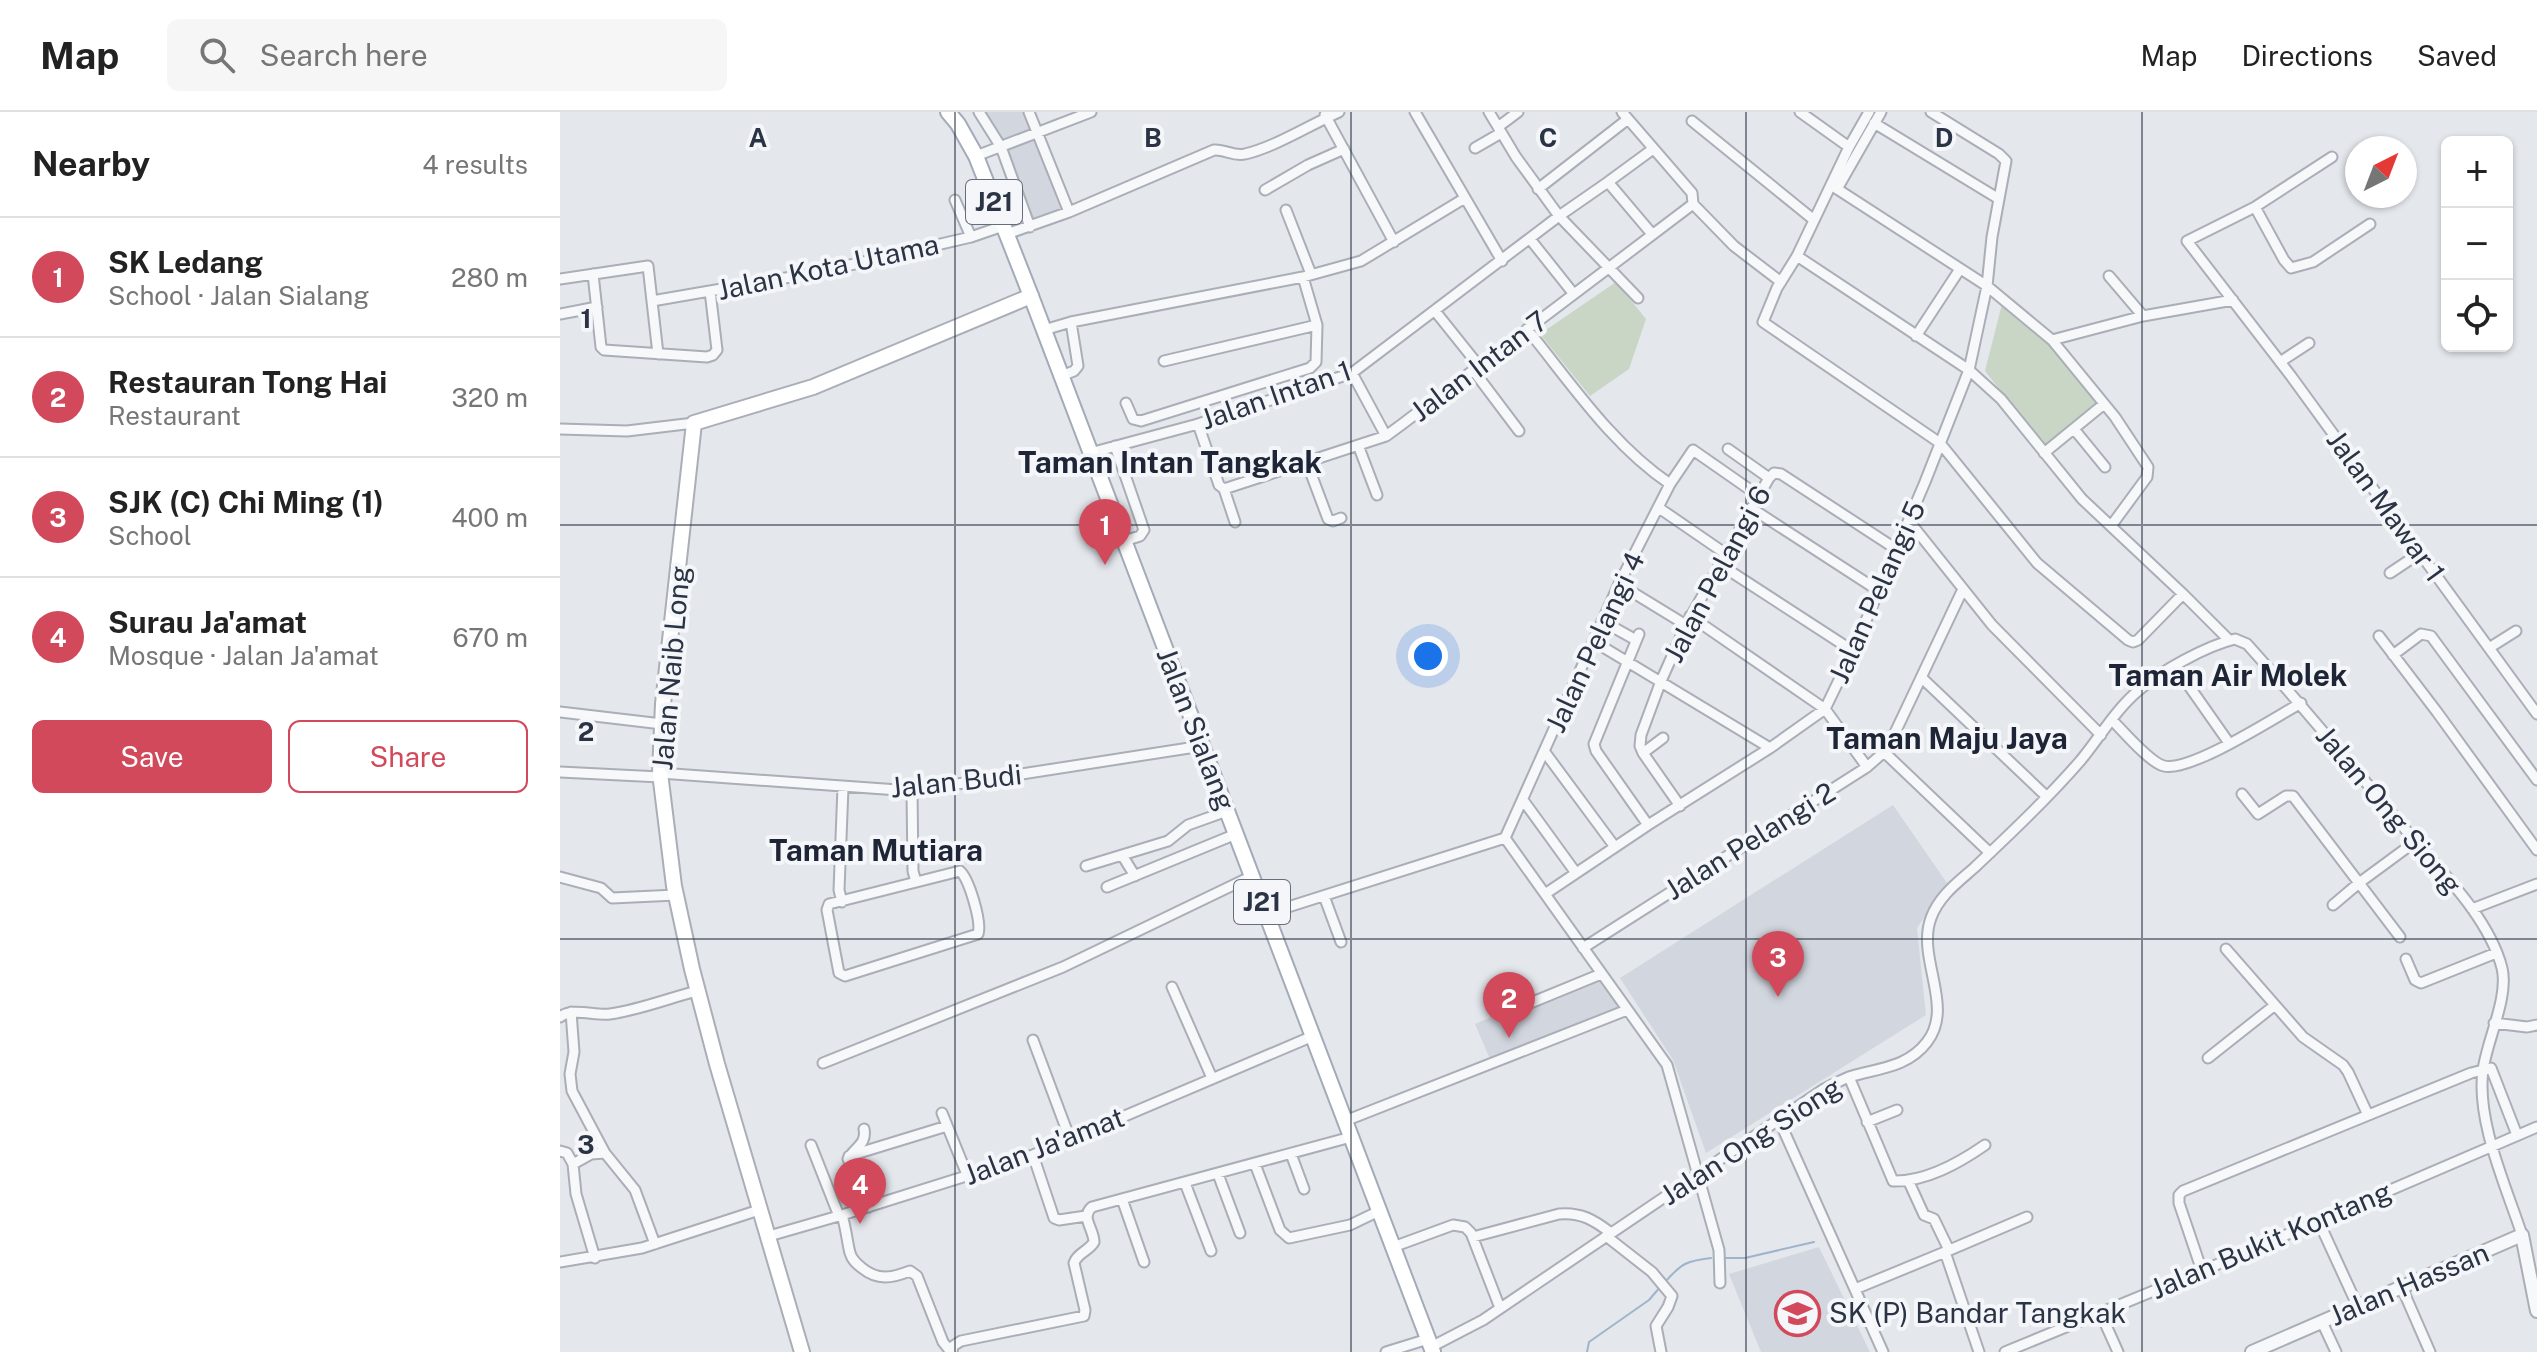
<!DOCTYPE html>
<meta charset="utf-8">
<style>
body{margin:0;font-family:"Public Sans",sans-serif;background:#f6f6f6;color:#222}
.controls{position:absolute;right:24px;top:24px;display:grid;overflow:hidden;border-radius:12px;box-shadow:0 2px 6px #0004}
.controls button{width:72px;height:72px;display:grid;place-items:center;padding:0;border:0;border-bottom:2px solid #e0e0e0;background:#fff;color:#222;font:40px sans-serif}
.compass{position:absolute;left:1785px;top:24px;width:72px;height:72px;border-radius:50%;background:#fff;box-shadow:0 2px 6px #0004;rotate:42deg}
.you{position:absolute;left:868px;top:544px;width:28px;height:28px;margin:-20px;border:6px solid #fff;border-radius:50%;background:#1a73e8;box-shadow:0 0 0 12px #1a73e833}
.badge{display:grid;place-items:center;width:52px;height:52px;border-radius:50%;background:#d1495b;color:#fff;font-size:26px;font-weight:700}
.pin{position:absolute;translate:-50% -66px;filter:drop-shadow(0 2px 4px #0008)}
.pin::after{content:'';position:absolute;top:42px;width:28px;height:24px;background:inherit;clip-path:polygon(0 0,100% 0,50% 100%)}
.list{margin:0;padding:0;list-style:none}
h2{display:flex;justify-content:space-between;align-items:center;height:104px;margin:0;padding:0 32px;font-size:34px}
h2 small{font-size:26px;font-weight:400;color:#767676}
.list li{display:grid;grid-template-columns:52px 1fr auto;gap:24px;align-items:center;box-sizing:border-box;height:120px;padding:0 32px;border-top:2px solid #e0e0e0}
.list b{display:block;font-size:30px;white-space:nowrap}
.list p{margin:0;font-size:26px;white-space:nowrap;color:#767676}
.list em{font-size:26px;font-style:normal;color:#767676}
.actions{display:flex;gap:16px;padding:24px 32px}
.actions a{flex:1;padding:18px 0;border:2px solid #d1495b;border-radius:12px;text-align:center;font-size:28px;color:#d1495b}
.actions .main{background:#d1495b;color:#fff}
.icon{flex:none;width:44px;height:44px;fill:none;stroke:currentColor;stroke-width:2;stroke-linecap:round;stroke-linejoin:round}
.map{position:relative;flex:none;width:1977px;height:1240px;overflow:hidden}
header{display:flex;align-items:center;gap:48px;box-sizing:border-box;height:112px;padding:0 40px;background:#fff;border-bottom:2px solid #e0e0e0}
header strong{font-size:38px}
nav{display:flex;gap:44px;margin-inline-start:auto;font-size:28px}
.search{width:560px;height:72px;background:#f6f6f6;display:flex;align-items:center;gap:20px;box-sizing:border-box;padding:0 28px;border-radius:12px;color:#767676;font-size:30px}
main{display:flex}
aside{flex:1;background:#fff}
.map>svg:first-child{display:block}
.built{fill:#d2d6de}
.green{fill:#c9d6c5}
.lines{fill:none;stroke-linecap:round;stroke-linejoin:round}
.stream{stroke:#9fb4cc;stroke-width:2}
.minor-casing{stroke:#a9aeb7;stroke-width:13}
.tertiary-casing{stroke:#a9aeb7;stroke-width:16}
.secondary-casing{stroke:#a9aeb7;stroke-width:18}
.primary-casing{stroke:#a3abb8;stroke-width:18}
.minor{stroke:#f7f8fa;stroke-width:9}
.tertiary{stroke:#f7f8fa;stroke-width:12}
.secondary{stroke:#fff;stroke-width:14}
.primary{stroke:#fff;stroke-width:14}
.grid{fill:none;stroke:#2b3445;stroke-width:2;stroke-opacity:0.55}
.labels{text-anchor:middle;stroke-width:8;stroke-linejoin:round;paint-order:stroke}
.shield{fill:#f4f6f9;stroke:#676e7b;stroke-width:2}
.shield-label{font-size:26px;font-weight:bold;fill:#2b3445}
.street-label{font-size:28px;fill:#2b3445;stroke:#f4f6f9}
.poi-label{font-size:28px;fill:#2b3445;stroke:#f4f6f9;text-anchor:start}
.neighbourhood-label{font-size:30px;font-weight:bold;fill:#1d2536;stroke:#f4f6f9}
.grid-label{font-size:26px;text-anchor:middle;font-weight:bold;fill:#2b3445;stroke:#f4f6f9;stroke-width:8;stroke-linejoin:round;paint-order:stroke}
</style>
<header>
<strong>Map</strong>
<div class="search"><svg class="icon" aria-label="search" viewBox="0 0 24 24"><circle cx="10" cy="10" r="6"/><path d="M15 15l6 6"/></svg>Search here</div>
<nav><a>Map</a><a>Directions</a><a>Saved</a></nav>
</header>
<main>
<aside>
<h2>Nearby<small>4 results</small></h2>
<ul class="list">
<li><span class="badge">1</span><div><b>SK Ledang</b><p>School · Jalan Sialang</p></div><em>280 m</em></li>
<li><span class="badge">2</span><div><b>Restauran Tong Hai</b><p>Restaurant</p></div><em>320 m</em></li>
<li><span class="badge">3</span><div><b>SJK (C) Chi Ming (1)</b><p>School</p></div><em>400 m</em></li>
<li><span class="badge">4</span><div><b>Surau Ja'amat</b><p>Mosque · Jalan Ja'amat</p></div><em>670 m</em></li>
</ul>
<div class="actions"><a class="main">Save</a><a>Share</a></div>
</aside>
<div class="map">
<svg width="1977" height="1240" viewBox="0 0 1977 1240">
<rect width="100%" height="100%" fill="#e4e7ec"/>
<path class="built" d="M415 0H473L512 101 468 118 437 34Z
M1333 693 1387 771 1357 816 1366 903 1146 1041 1113 948 1060 866Z
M1036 860 1067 902 933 954 915 912Z
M1259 1135 1310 1240H1201L1169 1162Z"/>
<path class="green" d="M1056 170 1086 207 1069 257 1030 284 980 222Z
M1442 192 1485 227 1539 290 1485 335 1425 259Z"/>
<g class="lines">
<path class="stream" d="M1162 1146H1185L1254 1130
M1105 1170C1122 1151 1126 1149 1151 1146
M1027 1240 1029 1230 1089 1188 1101 1174"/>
<defs>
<path id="minor" d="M419 0 441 35 470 115
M469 0 509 100
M855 0 942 149
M929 0 956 45 999 104 1078 186
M1240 0 1289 35
M1309 0 1289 35 1237 144 1217 176 1203 210 1380 331 1477 451 1568 528 1573 530 1578 528 1623 482
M765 3 834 130
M1132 9 1254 108
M1314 11 1439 87
M938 15 958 0
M915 36 941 21
M416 44 531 0
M1772 45 1695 95 1627 129 1731 264 1977 602
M1271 73 1427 174 1492 228 1555 305 1588 355 1587 365 1551 414
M978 77 1068 7
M1277 77 1321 0
M705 78 748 53 784 37
M395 88 411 125
M1133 92 1174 134 1221 170
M1695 95 1724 148 1731 156 1753 150 1810 112
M726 98 751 162
M447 122 509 100 654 38C665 37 674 45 685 42 715 35 750 13 779 0
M1092 122 1048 70 1093 37
M970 127 1013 181
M1237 144 1409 258 1441 287 1522 387 1623 482 1669 528
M33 162 41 235 44 238 147 245 153 243 157 238 150 179
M1549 164 1583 204
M0 167 88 154 98 242
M92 189 260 160 411 125 443 114
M875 199 919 254
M0 202 37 195
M967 217C1011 271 1052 333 1110 372
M484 218 511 210 743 165 801 149 905 86
M1356 224 1400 157
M1492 228 1583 204 1673 188
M604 249 757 213 743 165
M1720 250 1749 231
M913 258 959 319
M792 261 826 324
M501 264 514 259 518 254 511 210
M566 291 573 307 581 309 750 256 756 250 757 213
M638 312 659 373 664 377 826 324 841 313 1133 92 1132 81 1062 0
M0 317 67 319 134 311
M1514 317 1545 355
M798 333 817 383
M555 334 584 418 580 424 564 429
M1168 337 1209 366
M530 341 638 312 792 261 999 104 1048 70
M1484 341 1544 292
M747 351 768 407 773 409 781 406
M664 377 675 410
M1099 396 1166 442
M1191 396 1319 479
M1349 409 1432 513 1541 623
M1159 452 1293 539
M1830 461 1860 441
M1059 472 1126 513
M1130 504 1265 597 1307 655
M1042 509 1076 528
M1079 522 1034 632 1036 639 1088 713
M1819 524 1877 600 1977 738
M1033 529 1210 636
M1929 536 1956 519
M1833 543 1861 522 1871 524 1977 668
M1615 554 1669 631
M1362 566 1486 684
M0 600 102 612
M1552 608C1563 619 1590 651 1604 654 1631 660 1714 606 1741 591
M984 639 1055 735
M1324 640 1430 741
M1083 641 1103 626
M0 660 100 665
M100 661 352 679 642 634
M352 679 353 759 356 770
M1682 682 1698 702 1726 684H1733L1799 771 1856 729
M963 688 1016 761
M1120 694 1083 641 1080 634 1081 623 1101 569 1126 513 1209 366 1214 361 1221 362 1336 437
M945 726 1059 472 1110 372 1133 338 1199 384
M945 726 1107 953 1159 1138 1160 1171
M562 743 575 764
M526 754 608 729 628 713 667 699
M400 759C409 767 422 810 418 822L285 864 279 861 267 798 269 792Z
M0 765 41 776 52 786 116 783
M547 775 676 722
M985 782 1088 713 1210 636 1265 597 1293 539 1365 370 1409 258 1427 174 1432 125 1446 49 1439 42 1371 0
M764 784 781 830
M282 790 279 778 283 675
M1773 793 1799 771 1840 825
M1912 797 1977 772
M706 802 945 726
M1023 836 1307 655 1324 640 1332 627 1403 477
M1666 837 1743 925 1783 953 1788 960 1808 1003
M1846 847 1855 868 1861 871 1936 841
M612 875 652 966
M963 894 1041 862
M11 900 14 940 10 962 12 979 45 1041 75 1078 95 1132
M0 905C12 895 34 904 50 902 79 898 109 886 137 879
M1934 911 1967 915 1977 913
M473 928 510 1027
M1648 946 1715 893
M263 951 503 855 692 764
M1289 965 1333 1069C1366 1070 1399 1051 1425 1033
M382 1001 408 1065
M1219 1008 1323 1240
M785 1009 1067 898
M1307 1010 1337 998
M304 1017C307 1032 295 1035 288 1047L309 1095
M251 1033 279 1104
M0 1039 7 1041 13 1052 16 1082 35 1146
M731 1042 744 1077
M473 1043 494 1106 499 1108 526 1104
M289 1044 387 1014
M13 1052 31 1042 45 1041
M695 1052 720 1118 729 1126 790 1113 819 1099
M658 1062 680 1121
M1348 1068 1364 1103 1374 1107 1389 1138
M625 1071 651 1139
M562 1087 584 1150
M282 1103C286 1116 287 1129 290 1141 292 1148 297 1152 302 1156 318 1169 332 1166 350 1159L357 1164 383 1230 391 1240
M1758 1108 1798 1195
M209 1124 282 1103 473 1043 753 924
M1046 1124 1092 1160 1112 1184 1108 1195 1096 1214 1101 1240
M913 1125 999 1102C1021 1100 1034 1108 1051 1121
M833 1135 893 1113 905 1115 911 1121 940 1196
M1385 1140 1467 1105
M0 1150 82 1136 199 1098
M1642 1159 1619 1091V1083L1623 1079 1911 961 1931 956 1957 1023
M1842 1176 1870 1240
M1295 1177 1385 1140 1419 1240
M1540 1200 1558 1240
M1762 1210 1776 1240
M871 1235 923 1208 1264 977C1273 973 1282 967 1292 964 1320 956 1348 955 1367 930 1395 894 1356 846 1371 806 1379 784 1397 771 1414 756 1450 722 1488 686 1521 648 1540 625 1556 597 1579 578 1601 559 1646 534 1675 527L1687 532C1741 592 1793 655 1845 717 1879 757 1929 805 1942 856 1949 885 1927 928 1923 958 1916 1009 1946 1074 1962 1123
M392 1240 393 1234 401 1229 524 1204 525 1198 514 1151C517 1141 529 1139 534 1130 534 1117 520 1105 532 1095L791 1025
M826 1240 868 1227
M1445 1240 1642 1159 1977 1015"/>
<path id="tertiary" d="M1692 1240 1962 1123 1977 1199"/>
<path id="secondary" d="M242 1240 157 952 132 857 114 774 100 661 103 592 134 311 253 275 471 184"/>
<path id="primary" d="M388 0 398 12 416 44 471 184 873 1240"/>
</defs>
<use href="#minor" class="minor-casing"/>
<use href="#tertiary" class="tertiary-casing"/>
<use href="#secondary" class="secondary-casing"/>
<use href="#primary" class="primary-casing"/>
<use href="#minor" class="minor"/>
<use href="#tertiary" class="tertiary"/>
<use href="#secondary" class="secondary"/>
<use href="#primary" class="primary"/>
</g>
<path class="grid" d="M395 0V1240M791 0V1240M1186 0V1240M1582 0V1240M0 413H1977M0 827H1977"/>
<defs>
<symbol id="school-ring" viewBox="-11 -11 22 22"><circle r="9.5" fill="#f4f6f9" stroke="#d1495b" stroke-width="1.5"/><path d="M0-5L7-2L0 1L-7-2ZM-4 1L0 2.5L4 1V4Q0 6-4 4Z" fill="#d1495b"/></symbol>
</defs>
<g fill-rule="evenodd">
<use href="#school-ring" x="1212" y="1176" width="51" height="51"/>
</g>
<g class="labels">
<g class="shield">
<rect x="406" y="68" width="56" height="44" rx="6"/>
<rect x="674" y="768" width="56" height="44" rx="6"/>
</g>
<g class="shield-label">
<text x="434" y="99">J21</text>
<text x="702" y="799">J21</text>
</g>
<g class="street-label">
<text transform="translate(268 155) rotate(-12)" y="10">Jalan Kota Utama</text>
<text transform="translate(919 254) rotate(-37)" y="10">Jalan Intan 7</text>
<text transform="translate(716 283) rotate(-19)" y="10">Jalan Intan 1</text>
<text transform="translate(1826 394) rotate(54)" y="10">Jalan Mawar 1</text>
<text transform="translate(1157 462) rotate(-62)" y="10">Jalan Pelangi 6</text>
<text transform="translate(1317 480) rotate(-66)" y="10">Jalan Pelangi 5</text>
<text transform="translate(1035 530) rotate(-65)" y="10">Jalan Pelangi 4</text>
<text transform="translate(111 556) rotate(-85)" y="10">Jalan Naib Long</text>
<text transform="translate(636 617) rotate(69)" y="10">Jalan Sialang</text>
<text transform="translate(396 669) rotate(-6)" y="10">Jalan Budi</text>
<text transform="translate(1829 698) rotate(50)" y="10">Jalan Ong Siong</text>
<text transform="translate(1190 729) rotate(-32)" y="10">Jalan Pelangi 2</text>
<text transform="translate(1191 1029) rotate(-33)" y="10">Jalan Ong Siong</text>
<text transform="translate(484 1034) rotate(-21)" y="10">Jalan Ja'amat</text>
<text transform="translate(1711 1128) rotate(-23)" y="10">Jalan Bukit Kontang</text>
<text transform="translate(1849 1172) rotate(-23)" y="10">Jalan Hassan</text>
</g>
<g class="poi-label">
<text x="1269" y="1211">SK (P) Bandar Tangkak</text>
</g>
<g class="neighbourhood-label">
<text x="610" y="361">Taman Intan Tangkak</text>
<text x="1668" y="574">Taman Air Molek</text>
<text x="1387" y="637">Taman Maju Jaya</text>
<text x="316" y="749">Taman Mutiara</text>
</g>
</g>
<g class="grid-label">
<text x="198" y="35">A</text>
<text x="593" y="35">B</text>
<text x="988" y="35">C</text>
<text x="1384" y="35">D</text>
<text x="26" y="216">1</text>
<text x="26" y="629">2</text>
<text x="26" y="1042">3</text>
</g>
</svg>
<div class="controls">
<button>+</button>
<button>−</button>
<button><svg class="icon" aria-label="locate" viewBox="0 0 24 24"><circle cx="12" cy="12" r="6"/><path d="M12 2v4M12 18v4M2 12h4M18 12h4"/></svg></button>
</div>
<svg class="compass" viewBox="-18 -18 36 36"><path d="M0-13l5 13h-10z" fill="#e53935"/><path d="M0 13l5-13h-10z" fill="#767676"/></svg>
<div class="you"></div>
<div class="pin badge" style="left:545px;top:453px">1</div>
<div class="pin badge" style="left:949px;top:926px">2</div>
<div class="pin badge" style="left:1218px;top:885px">3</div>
<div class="pin badge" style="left:300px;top:1112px">4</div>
</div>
</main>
